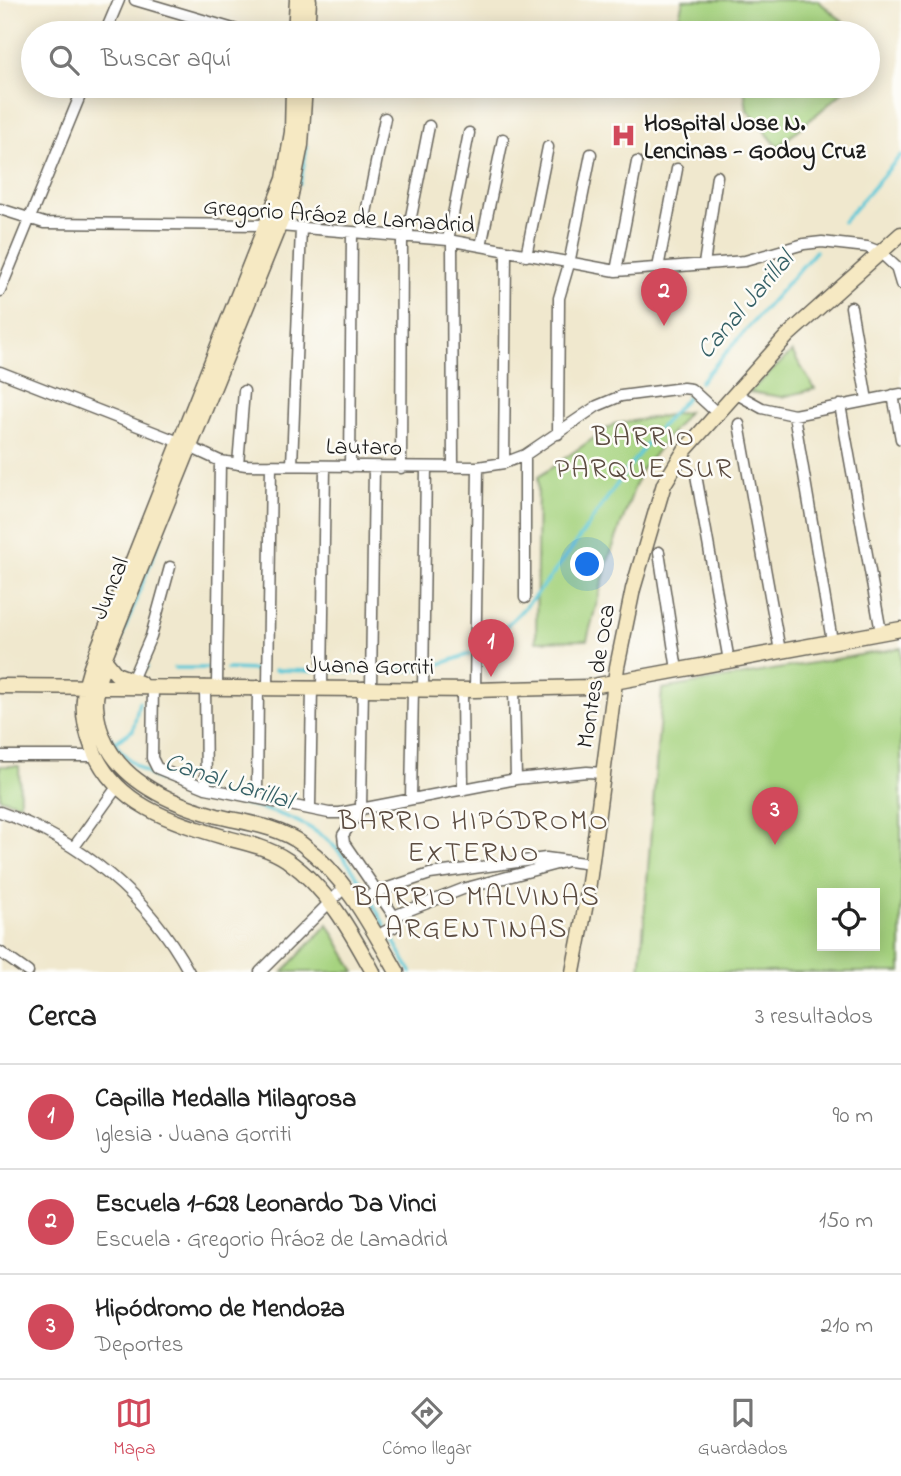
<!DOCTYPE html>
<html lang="es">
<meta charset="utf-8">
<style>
body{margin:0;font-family:"Indie Flower",sans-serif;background:#f6f6f6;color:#222}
.controls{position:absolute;right:21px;bottom:21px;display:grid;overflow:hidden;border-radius:0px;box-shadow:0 4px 18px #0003}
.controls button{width:63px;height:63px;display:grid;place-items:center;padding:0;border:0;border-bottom:2px solid #e0e0e0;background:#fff;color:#222;font:35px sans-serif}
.you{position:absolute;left:588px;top:565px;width:24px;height:24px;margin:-18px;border:5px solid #fff;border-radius:50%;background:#1a73e8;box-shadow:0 0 0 10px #1a73e833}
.badge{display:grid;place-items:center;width:46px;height:46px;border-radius:50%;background:#d1495b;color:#fff;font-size:23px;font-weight:700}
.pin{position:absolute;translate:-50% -58px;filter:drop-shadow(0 2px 4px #0008)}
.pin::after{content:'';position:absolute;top:37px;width:24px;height:21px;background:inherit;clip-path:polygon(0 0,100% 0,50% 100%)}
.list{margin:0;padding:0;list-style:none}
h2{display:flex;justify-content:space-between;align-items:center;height:91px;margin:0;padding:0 28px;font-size:30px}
h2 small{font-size:23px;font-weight:400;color:#767676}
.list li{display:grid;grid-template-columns:46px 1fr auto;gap:21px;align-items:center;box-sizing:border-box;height:105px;padding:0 28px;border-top:2px solid #e0e0e0}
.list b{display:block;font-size:26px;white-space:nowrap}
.list p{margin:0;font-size:23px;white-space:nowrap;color:#767676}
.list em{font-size:23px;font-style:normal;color:#767676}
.icon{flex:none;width:38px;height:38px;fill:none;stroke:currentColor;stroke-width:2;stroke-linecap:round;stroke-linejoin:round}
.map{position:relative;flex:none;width:901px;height:972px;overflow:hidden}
.search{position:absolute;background:#fff;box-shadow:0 4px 18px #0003;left:21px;right:21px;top:21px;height:77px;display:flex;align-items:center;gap:18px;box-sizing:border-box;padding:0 24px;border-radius:38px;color:#767676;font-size:26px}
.sheet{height:406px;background:#fff}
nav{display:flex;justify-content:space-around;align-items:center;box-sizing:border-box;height:98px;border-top:2px solid #e0e0e0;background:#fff;font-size:19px;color:#767676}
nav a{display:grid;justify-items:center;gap:4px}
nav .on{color:#d1495b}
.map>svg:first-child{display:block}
.green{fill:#a6d37f;stroke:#61784e;stroke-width:2;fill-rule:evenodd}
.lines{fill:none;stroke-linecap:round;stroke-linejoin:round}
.stream{stroke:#5dc8d7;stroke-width:3.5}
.street-casing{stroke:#66635a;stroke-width:13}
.secondary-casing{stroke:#66635a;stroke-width:17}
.street{stroke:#fff;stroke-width:10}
.secondary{stroke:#f6e9c3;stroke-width:14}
.labels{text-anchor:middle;stroke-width:5;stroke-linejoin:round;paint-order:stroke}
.poi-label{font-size:24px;font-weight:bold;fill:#1c1c1c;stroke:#fdfcf7;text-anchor:start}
.street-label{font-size:24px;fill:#1c1c1c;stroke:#fdfcf7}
.water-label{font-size:26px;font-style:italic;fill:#366167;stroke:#fdfcf7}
.quarter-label{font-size:28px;letter-spacing:2px;fill:#5c4d42;stroke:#fdfcf7}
</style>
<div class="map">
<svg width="901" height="972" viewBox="0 0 901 972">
<rect width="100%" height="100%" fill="#fdfcf7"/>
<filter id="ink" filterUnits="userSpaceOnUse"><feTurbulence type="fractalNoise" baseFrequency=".0143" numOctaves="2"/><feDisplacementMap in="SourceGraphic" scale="14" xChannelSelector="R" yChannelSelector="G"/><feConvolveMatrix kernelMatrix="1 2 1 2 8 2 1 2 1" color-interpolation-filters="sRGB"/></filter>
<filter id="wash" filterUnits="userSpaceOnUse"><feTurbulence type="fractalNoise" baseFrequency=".00686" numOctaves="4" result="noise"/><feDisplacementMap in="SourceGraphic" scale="28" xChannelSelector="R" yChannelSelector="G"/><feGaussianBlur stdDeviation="1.57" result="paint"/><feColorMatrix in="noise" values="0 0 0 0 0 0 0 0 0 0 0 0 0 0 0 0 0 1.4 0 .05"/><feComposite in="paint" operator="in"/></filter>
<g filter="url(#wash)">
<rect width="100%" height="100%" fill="#f0e8ce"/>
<path class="green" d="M683 0H817L857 33H675Z
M744 86H850L778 147 747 110Z
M792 352 815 389 782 397 749 392Z
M688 412 640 472 608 561 587 640 536 641 538 477 614 424Z
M901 648V972H640L662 689ZM822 893H875V946H822Z
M0 766H19L20 804 0 798Z
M328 924 355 972H283Z"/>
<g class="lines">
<path class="stream" d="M300 184 307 147
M843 222 901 155
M700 382 816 251
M483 646C552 592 592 514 645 446 658 429 673 413 687 397
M113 659 162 533
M431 667 470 654
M175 668H213
M227 669 260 670
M275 670 313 671
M328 671 364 672
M378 671 418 670
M141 672 147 667
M111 738C156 809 253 789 318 833 339 847 353 869 366 891
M114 743 133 730 139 702
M370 898 385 926
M388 931 411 972"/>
</g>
</g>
<g filter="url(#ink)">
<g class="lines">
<defs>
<path id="street" d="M135 0 247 33
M105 33 119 0
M0 209 44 223 268 225 448 240 616 271 745 261 804 244 822 242 867 247 880 252 896 267 901 284
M362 233 385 118
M407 237 429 126
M448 240 469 133
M452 241 453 467
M481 246 503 139
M526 256 548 147
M704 264 717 176
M658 268 677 169
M616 271 637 162
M0 291 84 86
M851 307 867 400
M0 372 179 442 220 461 246 465 478 467 504 463 525 455 597 406 621 396 683 388 691 389 717 413
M735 393 762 408 794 415 901 394
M893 395 901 439
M840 405 881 632
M794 415 832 641
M739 424 780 651
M558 434 559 298 569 264 591 154
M504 463 506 252
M238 464 244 391
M292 465 301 228
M350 467 352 232
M401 468 402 237
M696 475 729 661
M659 552 677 670
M525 598V455
M132 680 151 636 170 567
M153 686 152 758 157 768 206 788 329 813H340L516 779 587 772 603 773
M205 686 206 788
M217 686 220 461
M268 686 271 465
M322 687 325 466
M363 687 361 809 343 835 344 843 396 919
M371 687 374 468
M423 689 426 468
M514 689 516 779
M462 690 463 790
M475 690 478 467
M0 756H95
M257 796 258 686
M411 799 413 688
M310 807 312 687
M0 812C81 841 148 896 189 972
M74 847 117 787
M357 903 376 892 430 874 546 858 591 864
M379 940 384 932 394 927 399 914 463 889 564 862
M0 952 28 972
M260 972 345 887"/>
<path id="secondary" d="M295 33 297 0
M307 33 309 0
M293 86 292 132 284 179 95 656C82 690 79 713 92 747 114 805 173 822 227 838 247 843 269 848 287 860 327 888 350 930 373 972
M305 86 301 145 290 199 104 659C101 674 95 691 96 706 100 772 161 801 217 816 246 823 278 826 302 844 346 877 371 926 397 972
M104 659 116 674 140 683
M0 686 475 690 587 687 901 629
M573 972 587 898 617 667 633 589 664 484 685 450 787 336 901 234"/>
</defs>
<use href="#street" class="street-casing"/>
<use href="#secondary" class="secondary-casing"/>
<use href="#street" class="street"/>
<use href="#secondary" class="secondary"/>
</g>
</g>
<defs>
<symbol id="hospital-bare" viewBox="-9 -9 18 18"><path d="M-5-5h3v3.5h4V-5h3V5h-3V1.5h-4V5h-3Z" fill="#d1495b" stroke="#fdfcf7" stroke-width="2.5" paint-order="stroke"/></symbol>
</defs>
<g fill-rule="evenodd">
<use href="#hospital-bare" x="606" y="118" width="35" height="35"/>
</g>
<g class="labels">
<g class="poi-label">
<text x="644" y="130">Hospital Jose N.<tspan x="644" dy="28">Lencinas - Godoy Cruz</tspan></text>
</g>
<g class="street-label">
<text transform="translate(339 215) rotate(4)" y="8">Gregorio Aráoz de Lamadrid</text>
<text transform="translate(364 446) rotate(1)" y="8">Lautaro</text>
<text transform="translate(109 588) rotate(-68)" y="8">Juncal</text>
<text transform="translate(370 665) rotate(1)" y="8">Juana Gorriti</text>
<text transform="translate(595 676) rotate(-81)" y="8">Montes de Oca</text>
</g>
<g class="water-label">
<text transform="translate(744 304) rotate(-49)" y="9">Canal Jarillal</text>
<text transform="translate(229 780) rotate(18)" y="9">Canal Jarillal</text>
</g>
<g class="quarter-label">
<text x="644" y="445">BARRIO<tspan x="644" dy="32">PARQUE SUR</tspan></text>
<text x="474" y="829">BARRIO HIPÓDROMO<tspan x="474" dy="32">EXTERNO</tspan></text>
<text x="477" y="905">BARRIO MALVINAS<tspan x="477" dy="32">ARGENTINAS</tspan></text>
</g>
</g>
</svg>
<div class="controls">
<button><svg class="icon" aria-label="locate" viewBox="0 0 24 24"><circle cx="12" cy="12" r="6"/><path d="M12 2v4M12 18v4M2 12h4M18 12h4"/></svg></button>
</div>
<div class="you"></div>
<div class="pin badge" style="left:491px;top:677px">1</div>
<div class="pin badge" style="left:664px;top:326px">2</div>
<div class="pin badge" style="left:775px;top:845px">3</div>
<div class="search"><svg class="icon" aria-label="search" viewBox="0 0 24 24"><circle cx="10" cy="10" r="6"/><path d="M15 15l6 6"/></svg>Buscar aquí</div>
</div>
<section class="sheet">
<h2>Cerca<small>3 resultados</small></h2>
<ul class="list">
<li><span class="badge">1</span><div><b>Capilla Medalla Milagrosa</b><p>Iglesia · Juana Gorriti</p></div><em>90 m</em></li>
<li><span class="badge">2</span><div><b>Escuela 1-628 Leonardo Da Vinci</b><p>Escuela · Gregorio Aráoz de Lamadrid</p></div><em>150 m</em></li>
<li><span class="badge">3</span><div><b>Hipódromo de Mendoza</b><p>Deportes</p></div><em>210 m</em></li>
</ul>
</section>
<nav>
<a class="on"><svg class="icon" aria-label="map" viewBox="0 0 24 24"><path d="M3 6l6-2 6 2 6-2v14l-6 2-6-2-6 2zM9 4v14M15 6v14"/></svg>Mapa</a>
<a><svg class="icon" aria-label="directions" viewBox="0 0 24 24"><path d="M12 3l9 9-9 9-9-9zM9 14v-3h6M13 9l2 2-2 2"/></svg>Cómo llegar</a>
<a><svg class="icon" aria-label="saved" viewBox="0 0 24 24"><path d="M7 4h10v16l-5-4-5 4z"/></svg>Guardados</a>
</nav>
